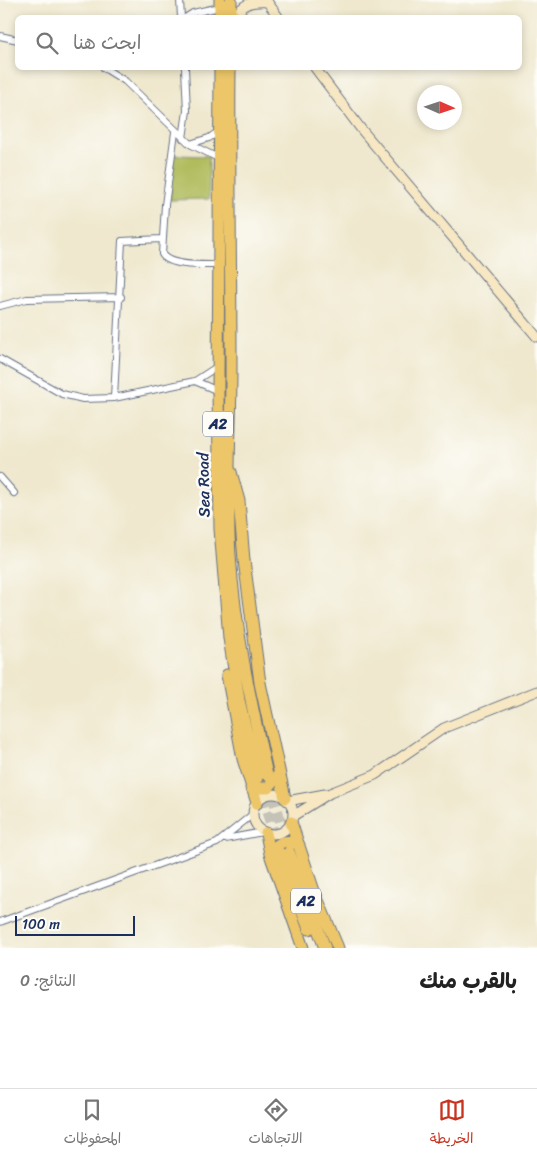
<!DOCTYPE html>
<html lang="ar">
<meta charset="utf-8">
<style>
body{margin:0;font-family:Sriracha,"Playpen Sans Arabic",sans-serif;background:#f6f6f6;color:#222;direction:rtl}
.compass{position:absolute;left:417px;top:85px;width:45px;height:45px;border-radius:50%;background:#fff;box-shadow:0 2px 8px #0003;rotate:93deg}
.scale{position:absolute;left:15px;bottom:12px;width:120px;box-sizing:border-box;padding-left:5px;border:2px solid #1b2f5e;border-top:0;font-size:14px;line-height:18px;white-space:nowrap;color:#1b2f5e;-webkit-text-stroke:4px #fdfcf7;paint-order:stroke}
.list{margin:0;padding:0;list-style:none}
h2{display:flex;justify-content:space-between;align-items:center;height:65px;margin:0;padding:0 20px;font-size:21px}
h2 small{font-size:16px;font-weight:400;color:#767676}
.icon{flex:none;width:28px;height:28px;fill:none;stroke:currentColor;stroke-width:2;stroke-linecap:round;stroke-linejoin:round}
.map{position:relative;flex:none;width:537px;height:948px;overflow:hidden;direction:ltr}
.search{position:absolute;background:#fff;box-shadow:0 2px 8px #0003;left:15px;right:15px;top:15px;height:55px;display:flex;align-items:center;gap:12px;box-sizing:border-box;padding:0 18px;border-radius:8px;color:#767676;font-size:19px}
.sheet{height:140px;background:#fff}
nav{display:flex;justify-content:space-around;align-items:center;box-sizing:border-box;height:70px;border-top:1px solid #e0e0e0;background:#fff;font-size:14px;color:#767676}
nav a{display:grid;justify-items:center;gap:2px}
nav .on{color:#c8321e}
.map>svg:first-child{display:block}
.green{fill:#b0bc5d;stroke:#66765e}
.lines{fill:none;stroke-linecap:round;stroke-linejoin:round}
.highway-tunnel{stroke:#c5c3b8;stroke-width:11;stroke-dasharray:11 5.5;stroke-linecap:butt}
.street-casing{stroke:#657085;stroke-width:8}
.secondary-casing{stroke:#657085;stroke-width:11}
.highway-casing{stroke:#657085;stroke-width:13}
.street{stroke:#fff;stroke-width:6}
.secondary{stroke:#f7e8c3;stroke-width:9}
.highway{stroke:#ecc669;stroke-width:11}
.labels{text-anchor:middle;stroke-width:5;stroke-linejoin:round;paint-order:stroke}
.shield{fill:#fdfcf7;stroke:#5f6c8c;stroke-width:1}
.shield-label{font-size:15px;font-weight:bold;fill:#1b2f5e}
.street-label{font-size:16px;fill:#1b2f5e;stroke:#fdfcf7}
</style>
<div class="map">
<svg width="537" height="948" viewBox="0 0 537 948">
<rect width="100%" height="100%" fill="#fdfcf7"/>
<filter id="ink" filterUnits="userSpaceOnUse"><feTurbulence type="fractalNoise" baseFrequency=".02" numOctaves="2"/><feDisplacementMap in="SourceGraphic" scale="10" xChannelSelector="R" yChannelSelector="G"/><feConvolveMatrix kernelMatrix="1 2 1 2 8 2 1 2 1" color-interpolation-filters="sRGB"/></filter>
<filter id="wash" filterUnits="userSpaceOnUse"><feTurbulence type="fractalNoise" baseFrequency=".0096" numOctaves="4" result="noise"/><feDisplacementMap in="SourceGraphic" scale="20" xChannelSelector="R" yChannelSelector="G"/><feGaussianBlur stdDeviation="1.12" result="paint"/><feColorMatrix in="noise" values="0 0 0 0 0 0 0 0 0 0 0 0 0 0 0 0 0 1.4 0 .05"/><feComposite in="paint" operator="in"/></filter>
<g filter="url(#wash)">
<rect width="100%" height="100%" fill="#efe8ce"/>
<path class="green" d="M173 155 209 156V199L170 200Z"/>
</g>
<g filter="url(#ink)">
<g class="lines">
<path class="highway-tunnel" d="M268 779 289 850
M257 780 280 853"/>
<defs>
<path id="street" d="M180 0 181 18
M185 18 193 13 220 7
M0 36 18 40
M104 68 125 81 190 144 220 159
M175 132 165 205 162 254C169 267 206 265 220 265
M183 138 187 111 185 68
M190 144 209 138 221 130
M0 306 27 299 121 297
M0 359 62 394 83 399 114 398 195 381 218 366
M195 381 218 391
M114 398 122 241 161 239
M0 477 14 493
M225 839 263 832
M0 922 217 843 253 814"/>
<path id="secondary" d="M266 0 279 18
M235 18C242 3 252 1 268 2
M315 68 361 129 537 337
M253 814a20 20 0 1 1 40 0a20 20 0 1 1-40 0Z
M287 801 325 794
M293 816 330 793 375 775 444 728 537 691"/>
<path id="highway" d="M220 18V0
M231 18V0
M220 68 218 391 220 529 229 638 239 700 257 778
M230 68C229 168 231 269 231 370 231 432 226 493 230 555 235 630 251 702 267 775
M231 472 239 501 244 560 260 683 285 798
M227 675 243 759 257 803
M251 788H268L279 774
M291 822 314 891 338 948
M266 833 270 854 303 948
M289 852 325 948
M280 853 309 929
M270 854C276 842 287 838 299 845"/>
</defs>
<use href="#street" class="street-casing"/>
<use href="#secondary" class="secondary-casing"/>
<use href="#highway" class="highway-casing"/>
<use href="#street" class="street"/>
<use href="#secondary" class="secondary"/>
<use href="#highway" class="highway"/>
</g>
</g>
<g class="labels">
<g class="shield">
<rect x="203" y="411.5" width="30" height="25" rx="4"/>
<rect x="291" y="888.5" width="30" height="25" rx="4"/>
</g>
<g class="shield-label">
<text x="218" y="429">A2</text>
<text x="306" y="906">A2</text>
</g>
<g class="street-label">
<text transform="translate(203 485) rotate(-91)" y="6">Sea Road</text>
</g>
</g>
</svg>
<svg class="compass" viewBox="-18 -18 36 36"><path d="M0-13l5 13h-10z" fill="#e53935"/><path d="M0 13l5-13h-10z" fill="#767676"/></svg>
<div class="scale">100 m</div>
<div class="search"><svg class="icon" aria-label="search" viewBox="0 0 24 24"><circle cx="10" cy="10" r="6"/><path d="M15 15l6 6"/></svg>ابحث هنا</div>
</div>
<section class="sheet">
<h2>بالقرب منك<small>النتائج: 0</small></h2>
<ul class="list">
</ul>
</section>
<nav>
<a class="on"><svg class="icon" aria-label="map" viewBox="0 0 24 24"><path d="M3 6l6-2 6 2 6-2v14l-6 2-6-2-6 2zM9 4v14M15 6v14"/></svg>الخريطة</a>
<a><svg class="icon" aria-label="directions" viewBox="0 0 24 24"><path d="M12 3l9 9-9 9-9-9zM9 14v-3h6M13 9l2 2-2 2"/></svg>الاتجاهات</a>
<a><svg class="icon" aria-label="saved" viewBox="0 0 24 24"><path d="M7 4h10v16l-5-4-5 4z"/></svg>المحفوظات</a>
</nav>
